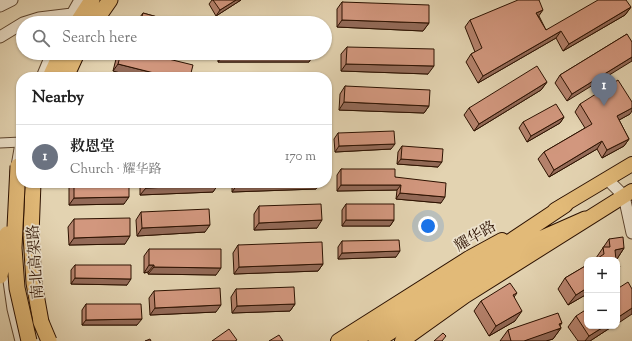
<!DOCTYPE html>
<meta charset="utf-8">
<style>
body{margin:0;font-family:"Sorts Mill Goudy","Noto Serif SC",serif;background:#f6f6f6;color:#222}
.controls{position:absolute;right:12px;bottom:12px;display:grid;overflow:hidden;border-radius:8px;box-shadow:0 1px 3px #0004}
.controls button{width:36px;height:36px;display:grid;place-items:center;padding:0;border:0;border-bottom:1px solid #e0e0e0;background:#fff;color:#222;font:20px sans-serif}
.you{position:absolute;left:428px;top:226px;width:14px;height:14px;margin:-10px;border:3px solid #fff;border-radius:50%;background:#1a73e8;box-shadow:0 0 0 6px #1a73e833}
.badge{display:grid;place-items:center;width:26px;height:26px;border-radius:50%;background:#8f2418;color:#fff;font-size:13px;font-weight:700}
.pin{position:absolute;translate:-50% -33px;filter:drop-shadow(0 1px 2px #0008)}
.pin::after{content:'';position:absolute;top:21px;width:14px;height:12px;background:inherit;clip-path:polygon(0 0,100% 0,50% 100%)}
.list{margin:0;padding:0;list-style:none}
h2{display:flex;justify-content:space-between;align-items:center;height:52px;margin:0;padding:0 16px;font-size:17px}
h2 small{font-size:13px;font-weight:400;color:#767676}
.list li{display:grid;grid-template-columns:26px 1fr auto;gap:12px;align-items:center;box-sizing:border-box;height:64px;padding:0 16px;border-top:1px solid #e0e0e0}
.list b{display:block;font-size:15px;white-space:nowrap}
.list p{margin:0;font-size:13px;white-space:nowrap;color:#767676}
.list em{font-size:13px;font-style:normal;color:#767676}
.icon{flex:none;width:22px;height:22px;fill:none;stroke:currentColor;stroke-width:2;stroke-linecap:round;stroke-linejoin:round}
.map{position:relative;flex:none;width:632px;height:341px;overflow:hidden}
.search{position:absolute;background:#fff;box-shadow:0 1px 3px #0004;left:16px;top:16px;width:316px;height:44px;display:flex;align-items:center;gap:10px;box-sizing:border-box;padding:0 14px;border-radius:22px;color:#767676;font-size:15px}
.panel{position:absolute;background:#fff;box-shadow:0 1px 3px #0004;left:16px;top:72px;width:316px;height:116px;border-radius:16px}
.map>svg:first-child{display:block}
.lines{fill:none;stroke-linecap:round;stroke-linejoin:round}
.minor-casing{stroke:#5a422c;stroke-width:11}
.tertiary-casing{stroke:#5a422c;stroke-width:13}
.primary-casing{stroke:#2c1100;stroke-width:16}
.trunk-casing{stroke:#2c1100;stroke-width:17}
.minor{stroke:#ede2cc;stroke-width:9}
.tertiary{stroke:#ede2cc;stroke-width:11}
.primary{stroke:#e2ba78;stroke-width:14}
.trunk{stroke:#e2ba78;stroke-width:15}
.trunk-bridge-casing{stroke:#2c1100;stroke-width:17;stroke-linecap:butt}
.trunk-bridge{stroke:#e2ba78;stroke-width:15}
.wall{fill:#b5826c;stroke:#2c1100}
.shaded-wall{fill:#936a58;stroke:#2c1100}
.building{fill:#d2977e;stroke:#2c1100}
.labels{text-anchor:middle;stroke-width:3.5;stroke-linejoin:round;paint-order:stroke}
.street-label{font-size:15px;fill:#2c1100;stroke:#ede2cc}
</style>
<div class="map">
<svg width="632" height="341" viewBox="0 0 632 341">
<rect width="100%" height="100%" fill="#e3d3b1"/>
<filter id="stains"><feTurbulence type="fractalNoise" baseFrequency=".005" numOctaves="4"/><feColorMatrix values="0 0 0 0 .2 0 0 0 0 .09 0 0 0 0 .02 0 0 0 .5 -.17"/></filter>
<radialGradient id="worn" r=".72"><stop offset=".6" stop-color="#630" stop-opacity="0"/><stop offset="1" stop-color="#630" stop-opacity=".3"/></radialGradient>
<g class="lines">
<defs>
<path id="minor" d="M0 143 21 142"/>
<path id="tertiary" d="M0 6 12 0
M23 23 39 18 72 14
M67 23 80 0
M0 37 23 23
M42 77 52 53
M16 172 21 143
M607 179 624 196 632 233
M9 281 13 309 21 341"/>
<path id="primary" d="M555 210 632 164
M338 341 469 258 502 240
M402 341 465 296 632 191"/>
<path id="trunk" d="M77 23 92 0
M94 23 110 0
M50 77 61 53
M66 77 77 53
M33 183 31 235 34 283 41 322
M353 341 475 265 565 205
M376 341 533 242 585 219"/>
</defs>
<use href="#minor" class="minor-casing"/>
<use href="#tertiary" class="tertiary-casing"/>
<use href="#primary" class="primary-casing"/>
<use href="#trunk" class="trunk-casing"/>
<use href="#minor" class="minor"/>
<use href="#tertiary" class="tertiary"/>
<use href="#primary" class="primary"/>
<use href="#trunk" class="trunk"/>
<defs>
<path id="trunk-bridge" d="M18 166 14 248 17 288 29 341
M0 276 7 234
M41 322 49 341"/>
</defs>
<use href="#trunk-bridge" class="trunk-bridge-casing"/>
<use href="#trunk-bridge" class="trunk-bridge"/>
</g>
<path class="wall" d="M212 0H241L216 16 209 4Z
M342 2 429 23 423 31 337 27V9Z
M631 7 625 15 563 51 556 38 478 83 466 62 471 54 475 52 465 27 470 20 539 16 546 30Z
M143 13 179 23H137V21Z
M627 34 567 101 555 83 560 75Z
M347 47 428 74 341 71V54Z
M119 53H144L113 71 117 55Z
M218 53H314L309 62H218Z
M547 82 541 90 474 131 464 115 469 108Z
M345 86 429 106 424 113 339 110 340 94Z
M580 104 630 114 619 120 629 139 624 146 602 158 597 149 549 177 538 159 544 152 585 128 575 112Z
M564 117 560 123 527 142 519 128 523 122Z
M338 133 391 149 335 152 334 139Z
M402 146 438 167 397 164 398 152Z
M341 169 395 177 441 203 396 199 397 190 337 191V175Z
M73 183H129L124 204 69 205V188Z
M140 183H218L213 192 140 195Z
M232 183H320L316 189 232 192Z
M346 204 394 220 390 226H342V210Z
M259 206 317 228 254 230V214Z
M141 212 205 232 137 236 136 220Z
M74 219 125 244 69 245 68 227Z
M609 239 624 248 617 259H596V258Z
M342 241 396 257 338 259V247Z
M238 245 323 264 318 271 234 274 233 253Z
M149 249 216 275 148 274V272L144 273V256Z
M75 265 127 285 71 284V270Z
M587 265V294L568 305 558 289 565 278Z
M236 289 295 304 290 311 232 313 231 297Z
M154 291 216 312 150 315 149 298Z
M517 293 514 297 515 321 489 336 474 311 481 301Z
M86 304 137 325H82V310Z
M576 316 587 326H613L590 341H578L568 327Z
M560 326 561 328 553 339 546 341H500L508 330Z"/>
<path class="shaded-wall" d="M236 0H241L216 16 220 10Z
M631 7 625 15 563 51 569 44Z
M543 10 538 17 536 13Z
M342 20 429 23 423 31 337 27Z
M561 31 556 38 478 83 483 76Z
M314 54 309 62H218L223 55Z
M632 57V61L567 101 572 94Z
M118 64 170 77H135L113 71Z
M346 64 434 66 428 74 341 71Z
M547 82 541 90 474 131 479 124Z
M344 102 429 106 424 113 339 110Z
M632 108V111L630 114 612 124 617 116Z
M564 117 560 123 527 142 531 136Z
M629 139 624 146 602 158 607 150Z
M602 141 597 149 549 177 554 170Z
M395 144 391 149 335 152 339 146Z
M401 159 442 162 438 167 397 164Z
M282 183H320L316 189 232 192 237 185Z
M218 185 213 192 140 195 146 188Z
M341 185H401L397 190 337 191Z
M400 193 445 197 441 203 396 199Z
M129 197 124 204 69 205 74 198Z
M322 220 317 228 254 230 259 223Z
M346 220H394L390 226H342Z
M210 225 205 232 137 236 142 228Z
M130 236 125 244 69 245 74 238Z
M624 248 617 259 608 260 615 250Z
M400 251 396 257 338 259 342 253Z
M323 264 318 271 234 274 239 267Z
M149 265H154L148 272 144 273Z
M154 267 221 268 216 275 148 274Z
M75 278 131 279 127 285 71 284Z
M587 288V294L568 305 576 295Z
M295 304 290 311 232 313 237 306Z
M221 305 216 312 150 315 155 308Z
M632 308V314L617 324V318Z
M522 311 515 321 489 336 496 326Z
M142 319 137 325H82L86 320Z
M562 323 557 330 561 328 553 339 546 341H524Z
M605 326H613L590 341H585L589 336Z"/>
<path class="building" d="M213 0H236L220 10Z
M518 0H539L543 10 536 13 546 30 598 0H626L631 7 569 44 561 31 483 76 471 54 482 48 470 20Z
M342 2 429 5V23L342 20Z
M143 13 179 23H140Z
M627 34 632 42V57L572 94 560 75Z
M347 47 434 49V66L346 64Z
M121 53H144L193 65 190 77H170L118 64Z
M223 53H314V54L223 55Z
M537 66 547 82 479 124 469 108Z
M618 80 632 102V108L617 116 629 139 607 150 602 141 554 170 544 152 592 124 580 104Z
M345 86 430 90 429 106 344 102Z
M556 104 564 117 531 136 523 122Z
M394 131 395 144 339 146 338 133Z
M402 146 443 149 442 162 401 159Z
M341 169H395V177L446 183 445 197 400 193 401 185H341Z
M74 183H129V197L74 198Z
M145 183H218V185L146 188Z
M237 183H282L237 185Z
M321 204 322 220 259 223V206Z
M346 204H394V220H346Z
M209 209 210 225 142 228 141 212Z
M130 218V236L74 238V219Z
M623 237 624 248 615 250 616 260H595L604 254 603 247H610L609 239Z
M399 240 400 251 342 253V241Z
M322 242 323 264 239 267 238 245Z
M149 249H221V268L154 267V265H149Z
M617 262 620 267 617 269Z
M75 265H131V279L75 278Z
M587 265V288L576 295 565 278Z
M628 282 632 289V308L617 318V289Z
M510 283 517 293 513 295 522 311 496 326 481 301Z
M294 287 295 304 237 306 236 289Z
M220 288 221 305 155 308 154 291Z
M86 304H141L142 319 86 320Z
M587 309V326H605L589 336 576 316Z
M558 313 562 323 559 324 561 328 524 341H511L508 330Z
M229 329 237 340 235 341H212Z
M443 333 446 336 442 341H434Z
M279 335 283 341H269Z
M150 339 151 341H145Z"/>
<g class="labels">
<g class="street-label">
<text transform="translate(475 236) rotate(-30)" y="5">耀华路</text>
<text transform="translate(35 262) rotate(-94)" y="5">南北高架路</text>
</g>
</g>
<rect width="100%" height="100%" filter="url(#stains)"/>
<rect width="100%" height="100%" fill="url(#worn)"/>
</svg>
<div class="controls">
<button>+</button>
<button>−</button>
</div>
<div class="you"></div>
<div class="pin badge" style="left:604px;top:106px;background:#6b7280">1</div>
<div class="search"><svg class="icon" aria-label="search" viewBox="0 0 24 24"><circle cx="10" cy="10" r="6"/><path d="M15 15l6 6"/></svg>Search here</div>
<section class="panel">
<h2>Nearby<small></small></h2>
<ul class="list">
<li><span class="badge" style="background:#6b7280">1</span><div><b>救恩堂</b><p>Church · 耀华路</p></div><em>170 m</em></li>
</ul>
</section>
</div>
